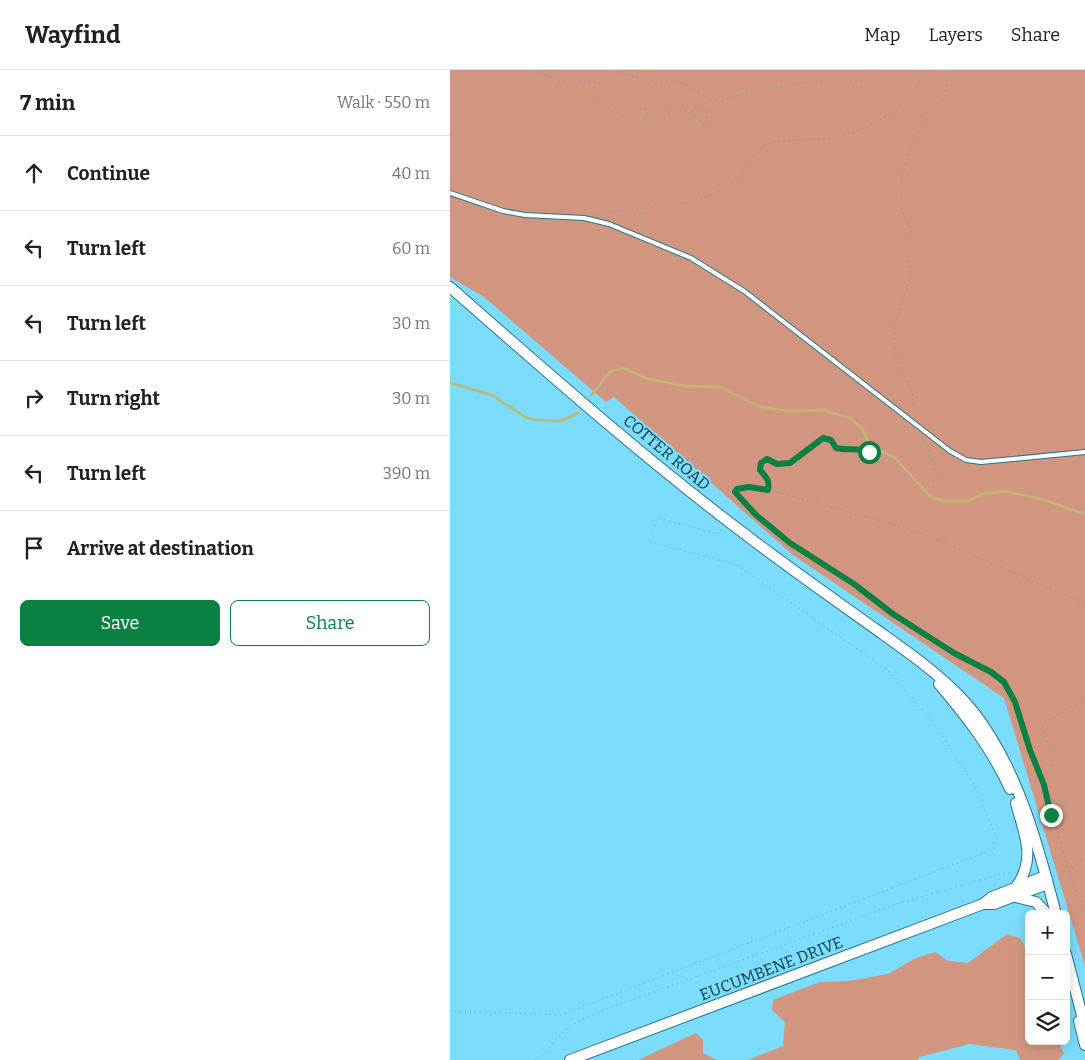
<!DOCTYPE html>
<meta charset="utf-8">
<style>
body{margin:0;font-family:Bitter,serif;background:#f6f6f6;color:#202124}
.controls{position:absolute;right:15px;bottom:15px;display:grid;overflow:hidden;border-radius:8px;box-shadow:0 2px 12px #0003}
.controls button{width:45px;height:45px;display:grid;place-items:center;padding:0;border:0;border-bottom:1px solid #e0e0e0;background:#fff;color:#202124;font:25px sans-serif}
.stop{position:absolute;width:15px;height:15px;margin:-11px;border:4px solid #0b8043;border-radius:50%;background:#fff}
.stop.end{background:#0b8043;border-color:#fff;box-shadow:0 1px 5px #0008}
.list{margin:0;padding:0;list-style:none}
h2{display:flex;justify-content:space-between;align-items:center;height:65px;margin:0;padding:0 20px;font-size:21px}
h2 small{font-size:16px;font-weight:400;color:#757577}
.list li{display:grid;grid-template-columns:32px 1fr auto;gap:15px;align-items:center;box-sizing:border-box;height:75px;padding:0 20px;border-top:1px solid #e0e0e0}
.list b{display:block;font-size:19px;white-space:nowrap}
.list em{font-size:16px;font-style:normal;color:#757577}
.actions{display:flex;gap:10px;padding:15px 20px}
.actions a{flex:1;padding:11px 0;border:1px solid #0b8043;border-radius:8px;text-align:center;font-size:18px;color:#0b8043}
.actions .main{background:#0b8043;color:#fff}
.icon{flex:none;width:28px;height:28px;fill:none;stroke:currentColor;stroke-width:2;stroke-linecap:round;stroke-linejoin:round}
.map{position:relative;flex:none;width:635px;height:990px;overflow:hidden}
header{display:flex;align-items:center;gap:30px;box-sizing:border-box;height:70px;padding:0 25px;background:#fff;border-bottom:1px solid #e0e0e0}
header strong{font-size:24px}
nav{display:flex;gap:28px;margin-inline-start:auto;font-size:18px}
main{display:flex}
aside{flex:1;background:#fff}
.map>svg:first-child{display:block}
.green{fill:#d29680}
.lines{fill:none;stroke-linecap:round;stroke-linejoin:round}
.stream{stroke:#c1b771;stroke-width:2.5}
.service-casing{stroke:#28748a;stroke-width:6}
.secondary-casing{stroke:#28748a;stroke-width:12}
.path{stroke:#58a7c0;stroke-width:1;stroke-dasharray:1 4;stroke-linecap:butt}
.service{stroke:#fff;stroke-width:4}
.secondary{stroke:#fff;stroke-width:10}
.route{stroke:#0b8043;stroke-width:6}
.labels{text-anchor:middle;stroke-width:4.5;stroke-linejoin:round;paint-order:stroke}
.street-label{font-size:16px;fill:#0b3642;stroke:#7cdcfb}
</style>
<header>
<strong>Wayfind</strong>
<nav><a>Map</a><a>Layers</a><a>Share</a></nav>
</header>
<main>
<aside>
<h2>7 min<small>Walk · 550 m</small></h2>
<ul class="list">
<li><svg class="icon" aria-label="ahead" viewBox="0 0 24 24"><path d="M12 20V5M6 11l6-6 6 6"/></svg><div><b>Continue</b></div><em>40 m</em></li>
<li><svg class="icon" aria-label="left" viewBox="0 0 24 24"><path d="M17 20v-9H6M10 6l-5 5 5 5"/></svg><div><b>Turn left</b></div><em>60 m</em></li>
<li><svg class="icon" aria-label="left" viewBox="0 0 24 24"><path d="M17 20v-9H6M10 6l-5 5 5 5"/></svg><div><b>Turn left</b></div><em>30 m</em></li>
<li><svg class="icon" aria-label="right" viewBox="0 0 24 24"><path d="M7 20v-9h11M14 6l5 5-5 5"/></svg><div><b>Turn right</b></div><em>30 m</em></li>
<li><svg class="icon" aria-label="left" viewBox="0 0 24 24"><path d="M17 20v-9H6M10 6l-5 5 5 5"/></svg><div><b>Turn left</b></div><em>390 m</em></li>
<li><svg class="icon" aria-label="arrive" viewBox="0 0 24 24"><path d="M6 21V4h12l-3 4 3 4H6"/></svg><div><b>Arrive at destination</b></div></li>
</ul>
<div class="actions"><a class="main">Save</a><a>Share</a></div>
</aside>
<div class="map">
<svg width="635" height="990" viewBox="0 0 635 990">
<rect width="100%" height="100%" fill="#7cdcfb"/>
<path class="green" d="M0 0H635V896L554 628 343 485 164 327 156 332 34 227 0 207Z
M557 864 570 868 579 884V971H608L614 984 608 990H570L566 980 519 974 469 987 468 990H298L333 976 335 952 322 940 323 930 370 912 399 911 438 904 466 888 485 882 498 891 518 893Z
M246 963 253 970V983L267 990H188Z"/>
<g class="lines">
<path class="stream" d="M0 313 42 325 75 347 86 350 111 351 128 343
M141 326 160 302 173 298 198 309 234 316 270 317 310 337 341 341 373 340 400 348 412 358 419 374 445 388 481 427 494 431H518L533 424 555 421 591 429 632 443 635 441"/>
<defs>
<path id="service" d="M0 123 53 141 75 145 134 148 159 154 241 188 294 221 500 381 516 390 531 392 635 382"/>
<path id="secondary" d="M0 217C98 303 196 390 300 468 342 500 385 530 427 560 462 585 500 611 526 645 569 703 588 775 606 844
M489 614C517 647 542 679 560 719
M566 817C587 788 574 764 566 733
M566 827 586 832 597 844
M533 834H544L592 816 597 809
M616 884 635 957
M629 951 635 975
M120 990 533 834 542 827 590 808 597 809"/>
</defs>
<use href="#service" class="service-casing"/>
<use href="#secondary" class="secondary-casing"/>
<path class="path" d="M81 0 111 11 147 12 154 16 155 19 148 28C150 33 153 34 157 37 175 49 177 46 195 38L197 44 191 52 193 57 199 56 219 44 225 31H230L236 42 230 49 233 56 244 48 243 40 246 37 251 53 254 55 256 54 257 42 261 41 274 30 302 21 362 12 411 11 420 0
M163 0 187 8 210 12 228 11 263 31H273
M147 145C191 135 242 141 280 115 298 103 301 80 322 72 339 70 356 70 372 69 413 65 460 40 474 0
M463 345 462 322 446 288 444 256 461 205 457 185 461 160 452 140 451 110 465 66 495 25 497 10 494 0
M244 387 285 422 315 453 340 473 504 583 541 602 558 616 565 632 580 679 594 715 635 856
M318 420C320 410 316 408 310 400L311 393 317 389 327 393H340L373 368 381 370 386 378C401 382 413 379 429 385 448 393 465 420 488 409V404L472 367
M285 422 293 417 316 419 467 461 635 534
M286 444 296 433
M594 714C596 708 601 702 602 696 604 681 591 668 594 653L635 629
M599 730 609 731 635 743
M604 806 619 800 635 788
M630 833 635 831
M616 931 621 947
M0 941 111 945 544 779 546 767 525 716 487 657 440 602 287 495 198 471 209 448 268 464 273 458
M630 983 632 990
M84 990C98 984 102 973 112 963 125 950 145 944 162 937L447 834 554 803H562"/>
<use href="#service" class="service"/>
<use href="#secondary" class="secondary"/>
</g>
<g class="lines">
<path class="route" d="M419 382C409 377 397 381 386 378L381 370 373 368 340 393 327 394 317 389 311 393 310 400C316 407 320 410 318 420L299 417 287 419 285 422 306 445 340 473 404 514 443 544 504 583 541 602 554 612 565 632 580 680 594 715 601 745"/>
</g>
<g class="labels">
<g class="street-label">
<text transform="translate(217 382) rotate(40)" y="6">COTTER ROAD</text>
<text transform="translate(321 898) rotate(-21)" y="6">EUCUMBENE DRIVE</text>
</g>
</g>
</svg>
<div class="controls">
<button>+</button>
<button>−</button>
<button><svg class="icon" aria-label="layers" viewBox="0 0 24 24"><path d="M12 4l9 5-9 5-9-5zM3 14l9 5 9-5"/></svg></button>
</div>
<div class="stop" style="left:419px;top:382px"></div>
<div class="stop end" style="left:601px;top:745px"></div>
</div>
</main>
